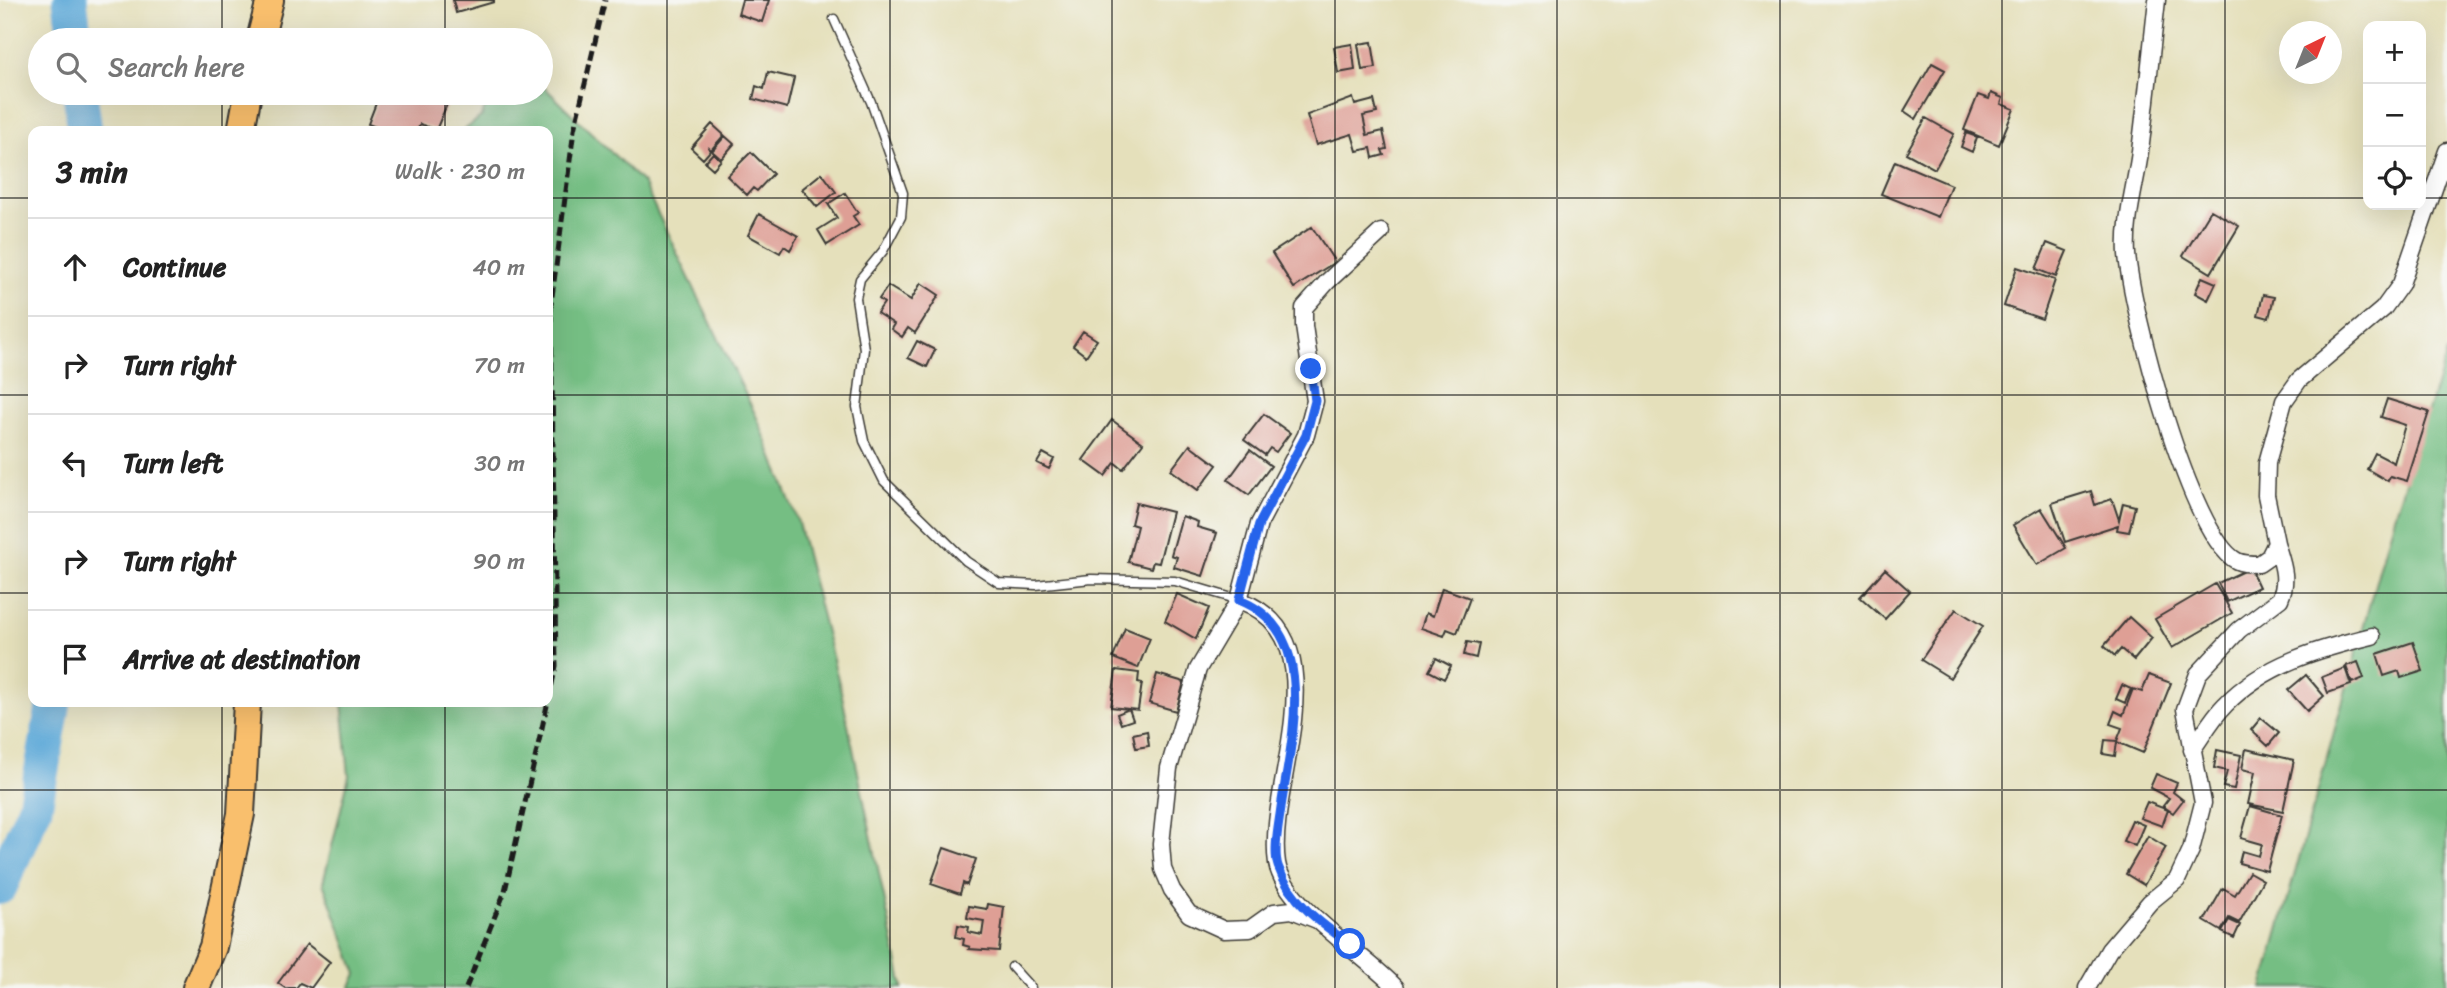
<!DOCTYPE html>
<meta charset="utf-8">
<style>
body{margin:0;font-family:Sriracha,sans-serif;background:#f2f2f2;color:#222}
.controls{position:absolute;right:21px;top:21px;display:grid;overflow:hidden;border-radius:14px;box-shadow:0 7px 28px #0002}
.controls button{width:63px;height:63px;display:grid;place-items:center;padding:0;border:0;border-bottom:2px solid #e0e0e0;background:#fff;color:#222;font:35px sans-serif}
.compass{position:absolute;left:2279px;top:21px;width:63px;height:63px;border-radius:50%;background:#fff;box-shadow:0 7px 28px #0002;rotate:43deg}
.stop{position:absolute;width:21px;height:21px;margin:-16px;border:5px solid #2563eb;border-radius:50%;background:#fff}
.stop.end{background:#2563eb;border-color:#fff;box-shadow:0 2px 7px #0008}
.list{margin:0;padding:0;list-style:none}
h2{display:flex;justify-content:space-between;align-items:center;height:91px;margin:0;padding:0 28px;font-size:30px}
h2 small{font-size:23px;font-weight:400;color:#767676}
.list li{display:grid;grid-template-columns:46px 1fr auto;gap:21px;align-items:center;box-sizing:border-box;height:98px;padding:0 28px;border-top:2px solid #e0e0e0}
.list b{display:block;font-size:26px;white-space:nowrap}
.list em{font-size:23px;font-style:normal;color:#767676}
.icon{flex:none;width:38px;height:38px;fill:none;stroke:currentColor;stroke-width:2;stroke-linecap:round;stroke-linejoin:round}
.map{position:relative;flex:none;width:2447px;height:988px;overflow:hidden}
.search{position:absolute;background:#fff;box-shadow:0 7px 28px #0002;left:28px;top:28px;width:525px;height:77px;display:flex;align-items:center;gap:18px;box-sizing:border-box;padding:0 24px;border-radius:38px;color:#767676;font-size:26px}
.panel{position:absolute;background:#fff;box-shadow:0 7px 28px #0002;left:28px;top:126px;width:525px;height:581px;border-radius:14px}
.map>svg:first-child{display:block}
.forest{fill:#75be83;stroke:#486d50;stroke-width:2}
.lines{fill:none;stroke-linecap:round;stroke-linejoin:round}
.river{stroke:#62abd9;stroke-width:35}
.building{fill:#de9f95}
.lane-casing{stroke:#3a3934;stroke-width:11}
.street-casing{stroke:#3a3934;stroke-width:19}
.primary-casing{stroke:#3a3934;stroke-width:30}
.lane{stroke:#fff;stroke-width:8}
.street{stroke:#fff;stroke-width:16}
.primary{stroke:#f9bf6d;stroke-width:26}
.rail{stroke:#1c1c1c;stroke-width:5;stroke-dasharray:10 5;stroke-linecap:butt}
.route{stroke:#2563eb;stroke-width:9}
.grid{fill:none;stroke:#1c1c1c;stroke-width:2;stroke-opacity:0.55}
</style>
<div class="map">
<svg width="2447" height="988" viewBox="0 0 2447 988">
<rect width="100%" height="100%" fill="#f6f6f2"/>
<filter id="ink" filterUnits="userSpaceOnUse"><feTurbulence type="fractalNoise" baseFrequency=".0143" numOctaves="2"/><feDisplacementMap in="SourceGraphic" scale="14" xChannelSelector="R" yChannelSelector="G"/><feConvolveMatrix kernelMatrix="1 2 1 2 8 2 1 2 1" color-interpolation-filters="sRGB"/></filter>
<filter id="wash" filterUnits="userSpaceOnUse"><feTurbulence type="fractalNoise" baseFrequency=".00686" numOctaves="4" result="noise"/><feDisplacementMap in="SourceGraphic" scale="28" xChannelSelector="R" yChannelSelector="G"/><feGaussianBlur stdDeviation="1.57" result="paint"/><feColorMatrix in="noise" values="0 0 0 0 0 0 0 0 0 0 0 0 0 0 0 0 0 1.4 0 .05"/><feComposite in="paint" operator="in"/></filter>
<g filter="url(#wash)">
<rect width="100%" height="100%" fill="#e5e0bb"/>
<path class="forest" d="M541 84 643 183 758 420 797 519 841 691 903 988H350L357 974 323 883 349 776 342 702H548V131H463L482 116 490 93H541Z
M2447 352V988H2263L2394 516Z"/>
<g class="lines">
<path class="river" d="M70 0 75 40
M80 93 85 131
M0 887 35 807 54 702"/>
</g>
<g id="blocks">
<path class="building" d="M453 0H494V2L456 13Z
M742 0H769L762 22 738 14Z
M1372 42 1376 68 1362 70 1358 44Z
M1352 44 1355 70 1338 73 1334 47Z
M1932 63 1945 70 1916 119 1904 111Z
M768 72 794 78 787 108 753 99 756 86 764 89Z
M380 93H441L439 98 448 102 436 130 420 124 417 131H386L368 124Z
M1991 93 2003 98 2001 104 2014 109 1999 145 1964 130 1978 95 1989 99Z
M1353 98 1355 105 1374 100 1377 113 1363 116 1367 135 1383 131 1387 149 1382 150 1384 155 1373 158 1371 148 1357 151 1352 134 1316 145 1307 115Z
M1926 118 1954 134 1935 169 1906 153Z
M712 124 724 135 711 150 708 147 710 151 703 159 691 148Z
M1966 133 1977 137 1972 152 1961 147Z
M725 136 734 144 721 159 712 151Z
M751 152 773 174 757 191 753 188 747 195 727 176Z
M713 153 721 160 713 169 705 162Z
M1895 161 1951 185 1938 217 1881 194Z
M822 173 836 192 817 207 802 189Z
M845 193 858 213 853 216 859 225 827 245 818 230 837 218 828 204Z
M2211 210 2239 226 2211 273 2183 256Z
M759 214 798 236 790 250 784 246 780 253 748 235Z
M1312 227 1335 262 1294 288 1272 253Z
M2047 243 2067 251 2056 277 2036 269Z
M2017 267 2055 280 2042 319 2004 306Z
M2202 277 2216 283 2208 300 2195 293Z
M921 283 939 295 915 333 908 328 902 337 891 329 894 324 877 313 884 303 879 299 888 286 911 300Z
M2263 295 2274 297 2269 318 2258 315Z
M1083 331 1097 340 1086 356 1073 346Z
M917 341 935 350 927 367 908 358Z
M2387 399 2429 412 2407 481 2390 476 2388 481 2367 469 2375 453 2394 463 2405 425 2381 417Z
M1264 414 1290 433 1276 452 1270 448 1265 455 1244 440Z
M1112 420 1143 443 1123 469 1115 463 1105 476 1083 460Z
M1190 445 1217 465 1198 490 1171 470Z
M1250 450 1271 466 1249 495 1228 480Z
M1043 453 1054 459 1049 469 1037 463Z
M2091 491 2095 505 2112 499 2119 520 2123 503 2135 506 2129 532 2117 530 2118 525 2065 542 2052 503Z
M1136 503 1172 512 1159 563 1153 562 1151 568 1128 562 1137 526 1131 524Z
M2041 508 2066 548 2037 565 2013 525Z
M1182 516 1198 522 1197 527 1217 533 1203 576 1174 567 1177 557 1171 555Z
M2250 568 2259 587 2227 602 2218 583Z
M1885 569 1910 591 1885 619 1860 597Z
M2215 584 2232 613 2172 648 2155 619Z
M1442 588 1470 598 1457 633 1447 629 1444 636 1421 628 1426 613 1433 616Z
M1177 594 1209 608 1196 639 1165 621Z
M1956 609 1983 626 1950 678 1921 660Z
M2129 617 2152 638 2134 660 2121 649 2115 656 2104 646Z
M1125 628 1150 638 1138 668 1113 658Z
M1467 642 1479 644 1476 658 1464 655Z
M2413 642 2423 671 2401 678 2399 671 2384 676 2377 654Z
M1436 658 1451 666 1444 679 1429 671Z
M2358 662 2364 678 2352 683 2346 666Z
M2345 668 2351 685 2328 693 2322 677Z
M1116 670 1139 673 1138 682 1142 683 1138 710 1111 707Z
M1157 674 1184 682 1176 711 1149 703Z
M2149 675 2171 683 2143 753 2117 742 2115 756 2103 754 2105 740 2117 741 2122 728 2110 724 2115 711 2123 715 2133 689 2142 692Z
M2306 675 2324 696 2307 711 2288 690Z
M2122 685 2131 689 2125 703 2116 699Z
M1129 709 1133 720 1121 724 1117 714Z
M2261 718 2279 733 2268 746 2251 730Z
M1147 731 1149 746 1136 748 1133 734Z
M2246 749 2294 760 2283 811 2248 804 2255 772 2242 769Z
M2217 750 2241 755 2234 789 2223 787 2227 771 2214 768Z
M2156 774 2177 783 2173 792 2183 800 2173 813 2163 806 2169 798 2150 788Z
M2147 802 2168 810 2162 826 2140 818Z
M2250 806 2282 815 2267 871 2239 863 2242 851 2259 856 2262 844 2241 838Z
M2132 820 2144 825 2135 846 2123 841Z
M2148 836 2166 847 2144 885 2126 874Z
M944 848 976 859 967 885 963 883 960 894 931 884Z
M2249 872 2263 880 2239 923 2229 918 2221 931 2204 921 2223 888 2235 895Z
M988 904 1004 907 999 951 969 949 970 947 963 945 964 939 956 937 958 925 969 927 968 932 982 935 984 921 967 918 969 906 987 909Z
M2229 920 2240 925 2234 938 2222 932Z
M307 944 330 962 311 988 300 983 296 988H285L278 983Z"/>
</g>
</g>
<g filter="url(#ink)">
<use href="#blocks" fill-opacity="0" stroke="#3a3934" stroke-width="2"/>
<g class="lines">
<defs>
<path id="lane" d="M834 19 871 102 903 193 901 217 883 251 860 279 856 298 864 349 857 407 864 441 884 481 966 561 999 583 1036 585 1091 579 1175 581 1239 600
M1012 967 1031 988"/>
<path id="street" d="M2157 0C2151 53 2146 106 2139 159 2134 191 2125 221 2127 254 2131 308 2190 537 2237 561 2243 564 2253 564 2259 564L2269 557 2276 543 2266 495 2267 463 2284 401 2299 380 2383 309 2401 284 2447 151
M1239 600C1345 639 1265 787 1277 863 1284 906 1366 955 1396 988
M2192 750C2203 735 2212 718 2225 705 2264 664 2319 649 2372 636
M1317 920 1292 910 1274 912 1250 929 1224 930 1189 914 1172 890 1163 869 1161 844 1169 768 1198 669 1239 600 1259 524 1306 435 1315 401 1304 326V308L1327 282 1381 232
M2087 988 2109 950 2150 902 2177 880 2191 850 2203 803 2185 709 2198 674 2239 630 2280 599C2289 579 2282 563 2276 543"/>
<path id="primary" d="M260 40 270 0
M241 131 248 93
M196 988 213 947 241 814 247 702"/>
</defs>
<use href="#lane" class="lane-casing"/>
<use href="#street" class="street-casing"/>
<use href="#primary" class="primary-casing"/>
<use href="#lane" class="lane"/>
<use href="#street" class="street"/>
<use href="#primary" class="primary"/>
<path class="rail" d="M466 988 505 891 556 666 551 304 574 130 605 0"/>
</g>
</g>
<g class="lines" filter="url(#ink)">
<path class="route" d="M1311 369 1315 401 1306 435 1259 524 1239 600C1321 631 1291 742 1281 807 1279 824 1273 850 1278 866 1290 901 1321 924 1350 944"/>
</g>
<path class="grid" d="M222 0V40M445 0V40M667 0V988M890 0V988M1112 0V988M1335 0V988M1557 0V988M1780 0V988M2002 0V988M2225 0V988M222 93V131M445 93V131M0 198H33M548 198H2368M2421 198H2447M0 395H33M548 395H2447M0 593H33M548 593H2447M222 702V988M445 702V988M0 790H2447"/>
</svg>
<div class="controls">
<button>+</button>
<button>−</button>
<button><svg class="icon" aria-label="locate" viewBox="0 0 24 24"><circle cx="12" cy="12" r="6"/><path d="M12 2v4M12 18v4M2 12h4M18 12h4"/></svg></button>
</div>
<svg class="compass" viewBox="-18 -18 36 36"><path d="M0-13l5 13h-10z" fill="#e53935"/><path d="M0 13l5-13h-10z" fill="#767676"/></svg>
<div class="stop" style="left:1350px;top:944px"></div>
<div class="stop end" style="left:1311px;top:369px"></div>
<div class="search"><svg class="icon" aria-label="search" viewBox="0 0 24 24"><circle cx="10" cy="10" r="6"/><path d="M15 15l6 6"/></svg>Search here</div>
<section class="panel">
<h2>3 min<small>Walk · 230 m</small></h2>
<ul class="list">
<li><svg class="icon" aria-label="ahead" viewBox="0 0 24 24"><path d="M12 20V5M6 11l6-6 6 6"/></svg><div><b>Continue</b></div><em>40 m</em></li>
<li><svg class="icon" aria-label="right" viewBox="0 0 24 24"><path d="M7 20v-9h11M14 6l5 5-5 5"/></svg><div><b>Turn right</b></div><em>70 m</em></li>
<li><svg class="icon" aria-label="left" viewBox="0 0 24 24"><path d="M17 20v-9H6M10 6l-5 5 5 5"/></svg><div><b>Turn left</b></div><em>30 m</em></li>
<li><svg class="icon" aria-label="right" viewBox="0 0 24 24"><path d="M7 20v-9h11M14 6l5 5-5 5"/></svg><div><b>Turn right</b></div><em>90 m</em></li>
<li><svg class="icon" aria-label="arrive" viewBox="0 0 24 24"><path d="M6 21V4h12l-3 4 3 4H6"/></svg><div><b>Arrive at destination</b></div></li>
</ul>
</section>
</div>
